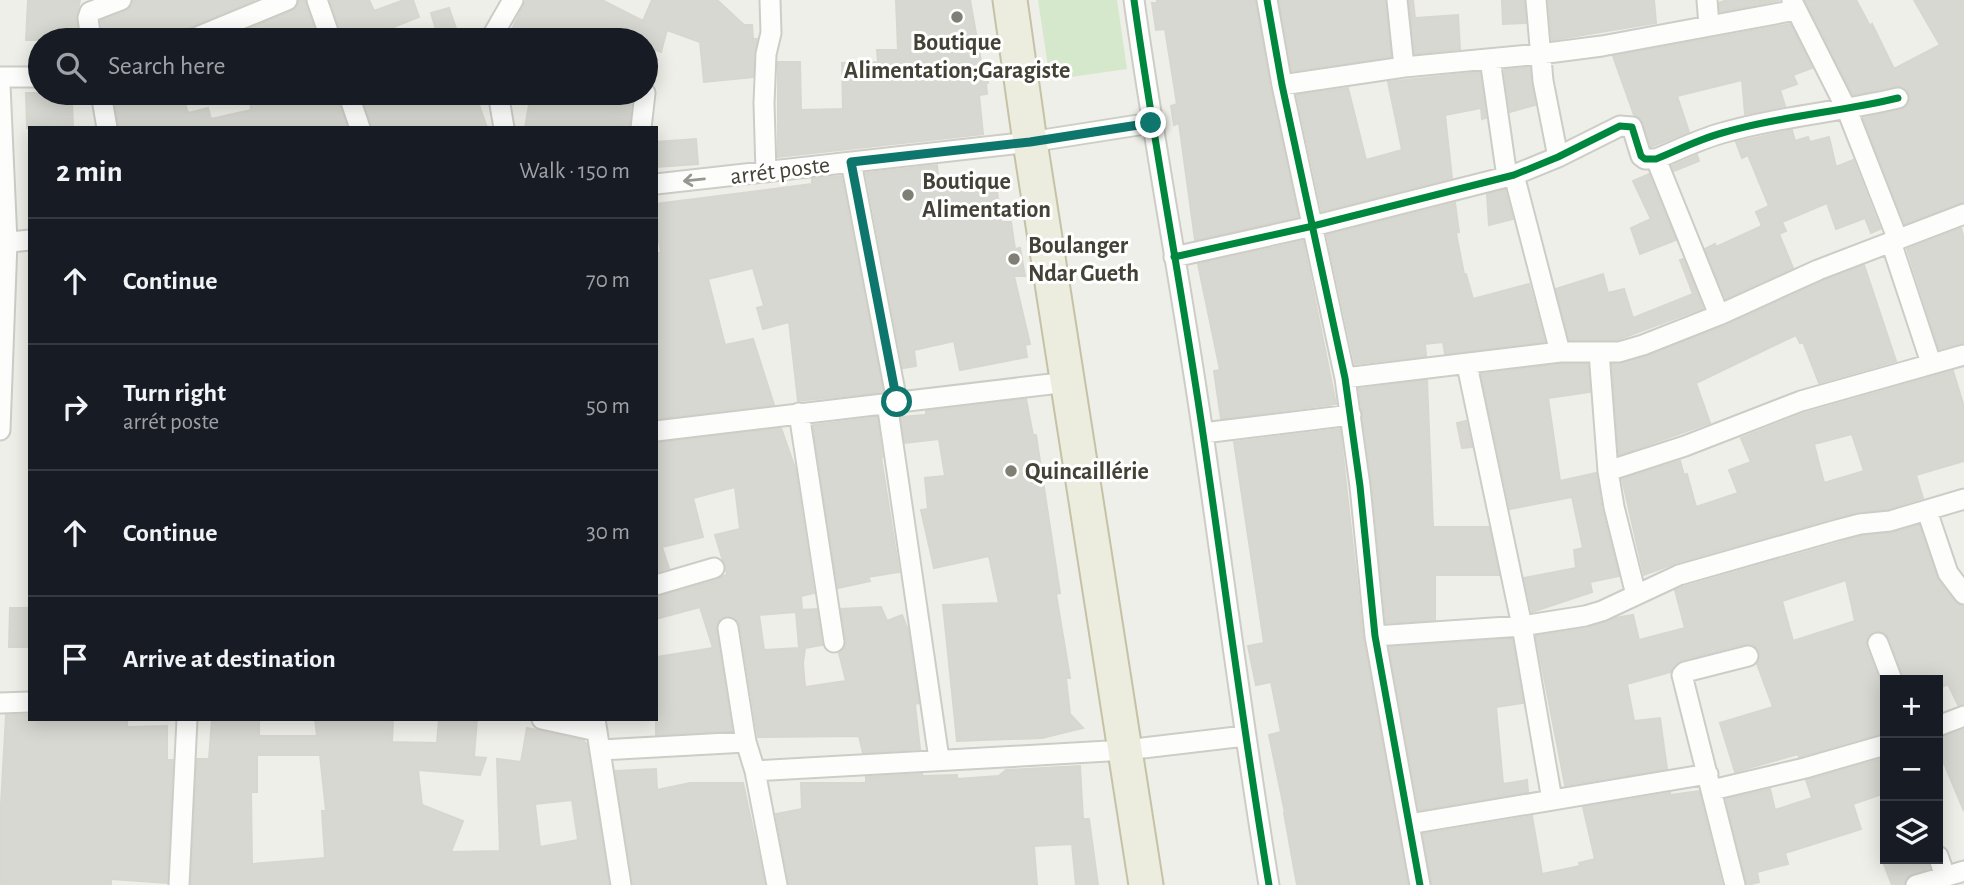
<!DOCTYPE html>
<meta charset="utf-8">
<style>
body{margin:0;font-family:"Alegreya Sans",sans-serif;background:#20242c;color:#f1f3f6}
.controls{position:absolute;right:21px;bottom:21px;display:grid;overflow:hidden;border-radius:0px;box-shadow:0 4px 18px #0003}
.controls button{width:63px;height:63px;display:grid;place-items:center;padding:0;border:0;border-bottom:2px solid #363941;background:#171b24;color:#f1f3f6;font:35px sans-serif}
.stop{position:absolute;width:21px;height:21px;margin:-16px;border:5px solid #0f766e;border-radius:50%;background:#fff}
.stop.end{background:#0f766e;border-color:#fff;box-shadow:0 2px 7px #0008}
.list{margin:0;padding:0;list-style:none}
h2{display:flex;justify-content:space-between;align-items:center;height:91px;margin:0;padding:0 28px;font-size:30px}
h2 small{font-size:23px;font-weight:400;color:#9ea1a6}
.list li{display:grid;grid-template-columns:46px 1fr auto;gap:21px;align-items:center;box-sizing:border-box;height:126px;padding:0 28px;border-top:2px solid #363941}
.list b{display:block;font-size:26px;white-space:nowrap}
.list p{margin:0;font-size:23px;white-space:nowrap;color:#9ea1a6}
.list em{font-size:23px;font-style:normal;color:#9ea1a6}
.icon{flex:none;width:38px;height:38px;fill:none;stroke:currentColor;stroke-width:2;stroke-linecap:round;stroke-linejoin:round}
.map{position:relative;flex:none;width:1964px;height:885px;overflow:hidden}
.search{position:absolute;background:#171b24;box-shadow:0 4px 18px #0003;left:28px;top:28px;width:630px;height:77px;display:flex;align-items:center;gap:18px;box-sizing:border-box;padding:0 24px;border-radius:38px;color:#9ea1a6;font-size:26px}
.panel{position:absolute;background:#171b24;box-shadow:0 4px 18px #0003;left:28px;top:126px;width:630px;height:595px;border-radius:0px}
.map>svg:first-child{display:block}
.green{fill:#d5e8cb}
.building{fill:#d8d8d2;stroke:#d7d6cf;stroke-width:2;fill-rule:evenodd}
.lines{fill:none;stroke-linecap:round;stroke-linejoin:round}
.minor-casing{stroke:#cdcdc7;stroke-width:23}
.trunk-casing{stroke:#c5c2a6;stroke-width:37}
.minor{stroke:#fdfdfc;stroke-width:19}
.trunk{stroke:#ececdf;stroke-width:33}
.cycleway-casing{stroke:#fff;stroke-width:11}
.cycleway{stroke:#00873e;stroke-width:7}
.oneway{stroke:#97968f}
.route{stroke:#0f766e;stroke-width:9}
.poi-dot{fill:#807f75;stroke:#fff;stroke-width:2.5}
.labels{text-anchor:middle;stroke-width:6;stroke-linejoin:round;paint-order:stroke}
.poi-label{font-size:24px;font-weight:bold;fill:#444236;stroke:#fff;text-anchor:start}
.street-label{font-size:24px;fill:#444236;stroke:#fff}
</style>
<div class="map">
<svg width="1964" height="885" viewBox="0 0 1964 885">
<rect width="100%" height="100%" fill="#efefe9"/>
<path class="green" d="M1038 0H1117L1127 69 1050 80Z"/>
<path class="building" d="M28 0H80L76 19 79 40H26Z
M133 0H255L185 29 180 33 178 40H103L101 21 126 11 133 5Z
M299 0H305L318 40H222L292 11 297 7Z
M330 0H369L374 11 404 0H413L419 17 386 30 390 40H343Z
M526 0H602L643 21 652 0H717L744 25H752L753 39H757L753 77 704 82 700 42 667 30 661 52 646 46V40H507Z
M896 0H970L981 61H986L988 83H986L987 94 979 95 983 134 778 157V62H800L801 110 843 109 842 63 878 62 877 50H898Z
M1157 0H1255L1270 87 1298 217 1195 240 1179 123 1174 125 1171 106 1177 104 1165 29 1156 30 1152 3H1157Z
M1279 0H1385L1391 57 1292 71Z
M1409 0H1413L1415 18 1458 15 1460 49 1415 54Z
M1502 0H1524L1526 23 1503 24Z
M1548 0H1654L1656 23 1552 40Z
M1727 0H1780L1720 12 1719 3Z
M1805 0H1856L1870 26 1872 24 1894 69 1940 45 1914 0H1964V202L1905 224 1863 118 1901 110 1909 102 1910 95 1907 89 1896 86 1853 95Z
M449 8 460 40H439L431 13Z
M1790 24 1812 68 1793 75 1797 84 1780 90 1785 106 1745 114 1742 80 1677 96 1689 132 1651 147 1643 123 1634 115 1613 56Z
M1530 67 1535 105 1510 112 1504 70Z
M1480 72 1486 118 1482 119 1481 108 1445 115 1452 178 1322 211 1297 95 1348 88 1366 160 1402 150 1388 82Z
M26 93H65V102H72L73 128H27Z
M113 93H182L188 113 208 108 211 119 251 110 250 93H336L347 128H119Z
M361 93H475L487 128H372Z
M531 93H632L629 128H525Z
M1792 130 1795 141 1808 137 1810 142 1829 137 1836 167 1853 160 1880 229 1871 233 1865 218 1836 229 1827 203 1782 222 1786 231 1779 234 1793 268 1726 299 1705 249 1715 244 1716 247 1762 226 1756 212 1769 206 1748 155 1742 158 1736 142Z
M696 139 698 164 656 167V142Z
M1697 155 1699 161 1674 171 1672 166Z
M937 165 939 184 958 182 959 188 996 183 1001 222H1011L1015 249 1020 248 1025 276H1014L1030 344 1025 345 1027 357 960 370 954 341 914 350 916 366 903 368 866 173Z
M1649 174 1676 240 1640 254 1631 228 1651 219 1633 181Z
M841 176 883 392 798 401 789 322 763 329 757 308 764 306 753 268 708 279 725 345 753 339 774 405 656 419V253H661L656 224V204L812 184V179Z
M1505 190 1513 219 1489 225 1487 194Z
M1455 203 1459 232 1456 233 1464 274H1466L1473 299 1529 284 1545 342 1445 354 1443 342 1425 344 1426 356 1355 364 1327 235Z
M1961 228 1964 239V343L1939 349 1907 249Z
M1303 241 1336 404 1221 419 1214 371 1220 370 1198 264Z
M1683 259 1703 308 1617 340H1569L1556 289 1603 274 1608 293 1624 289 1633 318 1693 294 1680 260Z
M1864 265 1896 361 1819 383 1803 342 1800 343 1796 335 1696 383 1710 423 1619 455 1612 364 1647 356 1724 326 1823 281Z
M1561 364H1588L1590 392 1548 398 1560 481 1596 473 1602 510 1619 576 1590 582 1592 592 1532 612 1524 578 1576 568 1574 550 1583 548 1572 497 1510 509 1481 374Z
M1953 371 1964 407V461L1916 475 1923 498 1888 509 1859 512 1834 518 1676 563 1644 575 1622 479 1680 461 1684 475 1687 474 1696 507 1738 493 1729 470 1751 462 1741 438 1805 413ZM1852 434 1864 471 1824 483 1814 444Z
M1427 380 1433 527H1489L1499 575H1435V620L1386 623 1372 484 1359 389Z
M1026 399 1033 435H1036L1060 593 1056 594 1070 678H1066L1070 714 1083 728 1042 738 957 741 943 605 999 603 989 556 934 568 921 510 928 509 925 478 945 476 939 439 905 443 901 417 926 415V411Z
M877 417 882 457H881L899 572 868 577 870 581 838 588 813 425Z
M1466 421 1472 447 1462 448 1457 423Z
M781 428 795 468 814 593 801 596 802 610 817 609 822 645 805 648 803 663 805 687 846 681 839 653 845 647 846 641 841 609 881 607 887 621 902 615 908 630 919 703 915 704 920 749 863 753 859 736 758 737 740 626 737 620 727 616 720 619 716 630 732 731 656 735V657L713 648 700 607 656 619V597L717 580 727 574 715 535 740 529 735 487 693 498 703 537 662 547 669 568 656 572V443ZM796 612 799 648 764 650 759 615Z
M1340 429 1363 638 1408 885H1297L1284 813H1285L1269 735 1281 732 1271 682 1256 685 1248 646 1264 643 1234 442Z
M1919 525 1938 580 1955 602 1964 606V704L1958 705 1948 684 1938 689V680H1904L1889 638 1885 633 1874 631 1868 636 1866 647 1881 684 1885 690V733L1799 757 1798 754 1735 772 1720 723 1773 707 1757 664 1760 652 1752 644H1745L1682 660 1670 672 1627 684 1634 721 1660 718 1667 769 1565 785 1536 636 1587 628 1615 618 1633 615 1639 640 1685 628 1675 590 1683 587 1862 536 1891 533ZM1846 580 1855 621 1793 641 1782 601Z
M10 608H30V647H9Z
M1512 639 1523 703 1496 707 1503 784 1527 780 1528 792 1419 810 1389 647Z
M6 715H30V719H127V727L167 726V760H173L167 883 111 879V885H0L1 804Z
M212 719H259V736H317L315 719H393L392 742 437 743 439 719H477L474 757 486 758 480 775 418 770 422 805 463 821 451 852 500 851 497 759 521 762 527 728 583 740 587 745 609 885H191L197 759H209ZM257 755H320L326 811H322L325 858 252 864 251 792H257ZM572 800 578 840 540 847 535 804Z
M1964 729V811L1938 749V738Z
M1885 758V793L1853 804 1861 829 1785 853 1788 864 1757 872 1759 882 1747 885 1726 799 1770 789 1775 810 1812 798 1806 780Z
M1080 766 1083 819H1089L1098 885H1076L1072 844 1034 846 1037 885H789L776 814 802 809 801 783H866V777L922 774 923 776 957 775V779L999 776 1006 770Z
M656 769 657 790 690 783H743L765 885H633L615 771Z
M1699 791 1722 885H1432L1423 834 1532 816 1542 874 1580 866 1579 863 1595 859 1583 807 1670 793V795Z
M1882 859H1926L1929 868 1908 876 1904 885H1892Z"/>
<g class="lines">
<defs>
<path id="minor" d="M317 0 331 40
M1134 0C1154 145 1182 289 1203 434 1225 585 1244 735 1269 885
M1267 0 1282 85 1345 378 1360 486 1375 636 1420 885
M1397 0 1404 67
M1536 0 1543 81 1558 157
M1707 0 1709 26
M1792 1 1847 110 1898 240
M91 40 88 18 90 12 121 0
M190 40 287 0
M490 40 513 0
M1490 59 1507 177
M0 77H40
M0 85 7 242 0 430
M1282 85 1404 67 1540 54 1602 46 1796 10
M101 93 107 128
M348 93 360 128
M498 93 504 128
M641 128 645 93
M1656 159 1719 315
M851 162 897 402
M766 172 764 103 766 54 771 33 770 0
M1514 175 1560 352
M656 184 1030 142 1151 123
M1891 242 1931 363
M0 243 30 240
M1174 257 1313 226 1514 175 1558 157 1620 126 1632 127 1641 156 1645 159H1656C1678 150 1700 139 1722 133 1780 116 1840 112 1898 98
M1599 352 1608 471 1614 507 1636 595
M1467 365 1522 626 1552 800
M1345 378 1560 352H1619L1643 345 1719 315 1818 270 1964 214
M887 403 939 759
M799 413 834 642
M656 431 1068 382
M1203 433 1351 415
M1608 471 1685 446 1801 401 1964 355
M1927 511 1948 573 1964 594
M656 585 714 568
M728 628 746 742 755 771 777 885
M1375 636 1522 626 1585 616 1602 611 1679 575 1837 530 1860 524 1890 521 1964 499
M1878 643 1892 680
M0 703 30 702
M542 719 597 731
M595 719 621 885
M1938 726 1964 716
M601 750 746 742
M755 771 1126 750 1245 736
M1712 790 1805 768 1885 745
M1409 824 1708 774
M1938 856 1945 876
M179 885 187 719
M1735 885 1682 675 1685 672 1748 656
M1916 885 1964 871"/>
<path id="trunk" d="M1010 0 1030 142 1146 885"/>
</defs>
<use href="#minor" class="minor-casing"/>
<use href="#trunk" class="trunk-casing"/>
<use href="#minor" class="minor"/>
<use href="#trunk" class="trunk"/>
<defs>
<path id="cycleway" d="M1134 0C1154 145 1182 289 1203 434 1225 585 1244 735 1269 885
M1267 0 1282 85 1345 378 1360 486 1375 636 1420 885
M1174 257 1313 226 1514 175 1558 157 1620 126 1632 127 1641 156 1645 159H1656C1678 150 1700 139 1722 133 1780 116 1840 112 1898 98"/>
</defs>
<use href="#cycleway" class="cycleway-casing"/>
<use href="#cycleway" class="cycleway"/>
</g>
<defs><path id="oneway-shaft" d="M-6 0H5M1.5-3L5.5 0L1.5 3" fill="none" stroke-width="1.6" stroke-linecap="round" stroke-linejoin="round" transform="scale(1.75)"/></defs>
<use class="oneway" href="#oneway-shaft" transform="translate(694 180) rotate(174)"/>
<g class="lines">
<path class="route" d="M897 402 851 162 1030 142 1151 123"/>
</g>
<g class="poi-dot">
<circle cx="957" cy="17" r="7"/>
<circle cx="908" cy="195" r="7"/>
<circle cx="1014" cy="259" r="7"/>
<circle cx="1011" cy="471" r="7"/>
</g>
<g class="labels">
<g class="poi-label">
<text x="957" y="50" text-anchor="middle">Boutique<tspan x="957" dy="28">Alimentation;Garagiste</tspan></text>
<text x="922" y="189">Boutique<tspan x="922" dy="28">Alimentation</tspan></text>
<text x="1028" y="253">Boulanger<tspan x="1028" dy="28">Ndar Gueth</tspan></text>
<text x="1025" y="479">Quincaillérie</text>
</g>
<g class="street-label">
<text transform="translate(780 170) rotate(-7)" y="8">arrét poste</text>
</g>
</g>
</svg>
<div class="controls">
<button>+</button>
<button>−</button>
<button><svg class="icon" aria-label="layers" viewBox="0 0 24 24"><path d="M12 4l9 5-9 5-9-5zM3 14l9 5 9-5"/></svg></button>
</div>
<div class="stop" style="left:897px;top:402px"></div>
<div class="stop end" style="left:1151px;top:123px"></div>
<div class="search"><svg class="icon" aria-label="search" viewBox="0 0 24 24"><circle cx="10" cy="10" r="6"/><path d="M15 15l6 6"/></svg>Search here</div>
<section class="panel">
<h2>2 min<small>Walk · 150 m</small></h2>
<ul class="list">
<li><svg class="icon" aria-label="ahead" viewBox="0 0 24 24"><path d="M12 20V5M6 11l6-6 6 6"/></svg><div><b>Continue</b></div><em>70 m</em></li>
<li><svg class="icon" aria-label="right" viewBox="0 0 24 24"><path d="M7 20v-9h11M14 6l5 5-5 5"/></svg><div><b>Turn right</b><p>arrét poste</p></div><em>50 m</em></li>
<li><svg class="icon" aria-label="ahead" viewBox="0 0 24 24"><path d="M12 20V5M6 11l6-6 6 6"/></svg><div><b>Continue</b></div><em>30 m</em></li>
<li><svg class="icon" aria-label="arrive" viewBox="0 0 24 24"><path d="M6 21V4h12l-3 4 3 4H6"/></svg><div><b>Arrive at destination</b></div></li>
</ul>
</section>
</div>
